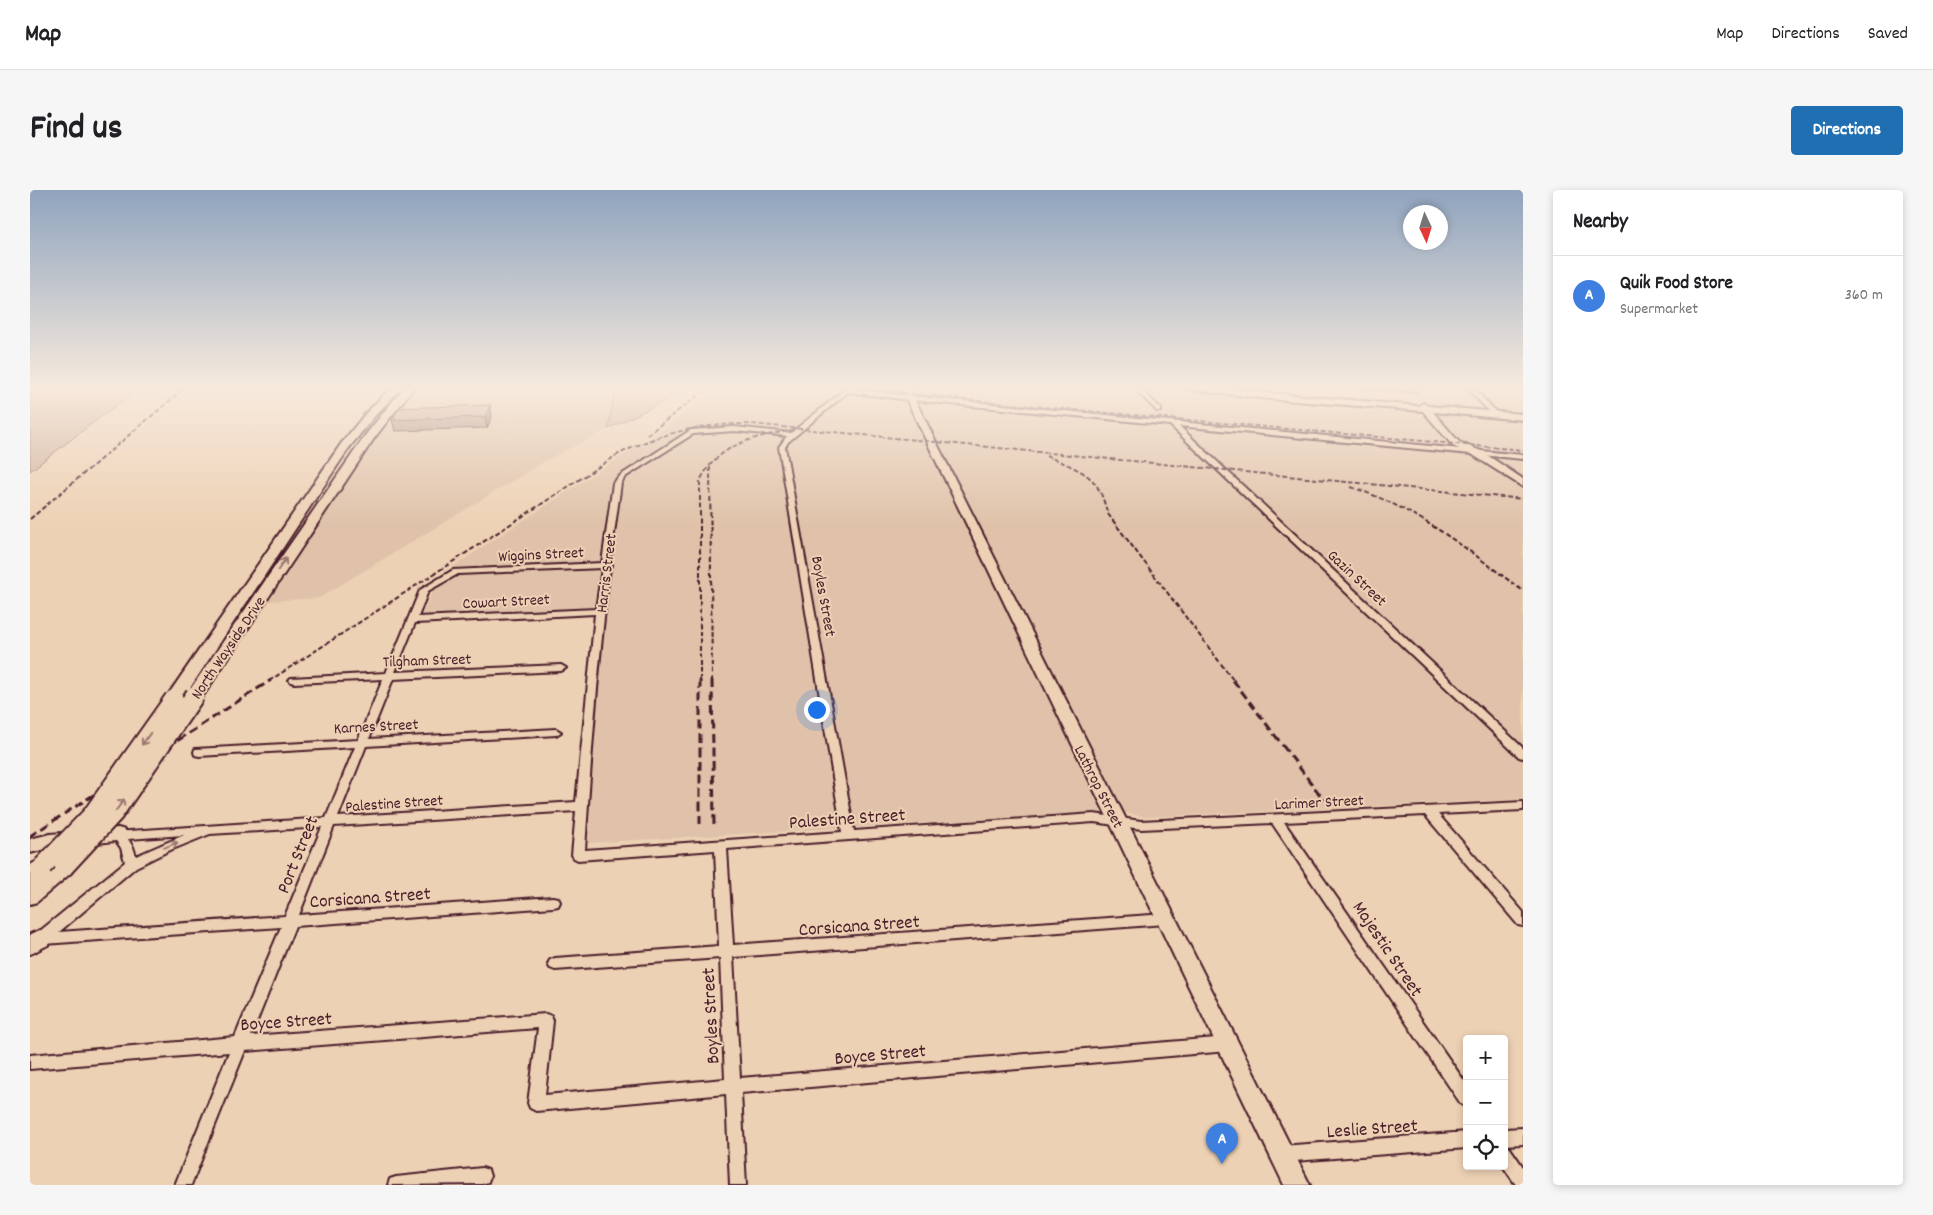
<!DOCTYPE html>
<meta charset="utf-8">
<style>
body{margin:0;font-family:Dekko,sans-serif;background:#f6f6f6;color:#202124}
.controls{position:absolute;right:15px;bottom:15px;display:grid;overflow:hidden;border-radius:5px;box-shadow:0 2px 8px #0003}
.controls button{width:45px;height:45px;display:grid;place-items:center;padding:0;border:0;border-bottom:1px solid #e0e0e0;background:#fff;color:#202124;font:25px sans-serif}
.compass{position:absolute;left:1373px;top:15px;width:45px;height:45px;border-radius:50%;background:#fff;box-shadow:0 2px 8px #0003;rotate:176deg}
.you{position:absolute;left:786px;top:519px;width:18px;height:18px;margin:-12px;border:4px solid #fff;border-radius:50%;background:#1a73e8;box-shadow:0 0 0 8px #1a73e833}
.badge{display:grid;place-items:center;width:32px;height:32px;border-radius:50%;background:#1f6fb2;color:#fff;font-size:16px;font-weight:700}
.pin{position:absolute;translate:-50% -41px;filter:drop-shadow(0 1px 2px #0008)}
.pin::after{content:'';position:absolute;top:26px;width:18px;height:15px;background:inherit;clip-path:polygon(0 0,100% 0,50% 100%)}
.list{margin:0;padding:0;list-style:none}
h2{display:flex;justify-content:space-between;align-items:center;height:65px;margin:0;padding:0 20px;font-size:21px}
h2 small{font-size:16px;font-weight:400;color:#757577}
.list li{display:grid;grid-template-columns:32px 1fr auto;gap:15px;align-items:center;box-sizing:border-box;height:80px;padding:0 20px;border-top:1px solid #e0e0e0}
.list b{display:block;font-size:19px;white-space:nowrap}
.list p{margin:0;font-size:16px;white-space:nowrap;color:#757577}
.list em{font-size:16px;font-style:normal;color:#757577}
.icon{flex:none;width:28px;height:28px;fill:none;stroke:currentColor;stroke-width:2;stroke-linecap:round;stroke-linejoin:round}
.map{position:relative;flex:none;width:1493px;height:995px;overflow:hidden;border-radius:5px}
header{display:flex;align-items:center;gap:30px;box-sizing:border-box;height:70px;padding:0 25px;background:#fff;border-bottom:1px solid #e0e0e0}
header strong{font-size:24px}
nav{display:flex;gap:28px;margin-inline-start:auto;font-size:18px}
.intro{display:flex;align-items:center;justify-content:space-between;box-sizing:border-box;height:120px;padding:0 30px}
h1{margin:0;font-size:35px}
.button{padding:12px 22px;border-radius:5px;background:#1f6fb2;color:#fff;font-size:18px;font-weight:700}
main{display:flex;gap:30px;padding:0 30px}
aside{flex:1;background:#fff;border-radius:5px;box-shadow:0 2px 8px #0003}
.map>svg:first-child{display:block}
.built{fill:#dfc2a9}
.green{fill:#d2b49e;stroke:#8e6a64}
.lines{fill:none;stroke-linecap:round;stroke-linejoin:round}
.street-casing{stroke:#4a1f2b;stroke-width:4}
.secondary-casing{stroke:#4a1f2b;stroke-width:4}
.primary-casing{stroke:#4a1f2b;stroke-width:4}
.street{fill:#edd1b4;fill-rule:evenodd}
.secondary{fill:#edd1b4;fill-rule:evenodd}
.primary{fill:#edd1b4;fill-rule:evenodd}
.rail-far1{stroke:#4a1f2b;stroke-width:2;stroke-dasharray:5 2.5;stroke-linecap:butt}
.rail{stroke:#4a1f2b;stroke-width:3;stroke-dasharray:9 4.5;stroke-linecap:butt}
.primary-bridge-casing{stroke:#4a1f2b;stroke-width:22;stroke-linecap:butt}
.primary-bridge{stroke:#edd1b4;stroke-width:18}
.wall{fill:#a4897a;stroke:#4a1f2b}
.shaded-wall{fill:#866f63;stroke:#4a1f2b}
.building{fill:#bf9f8e;stroke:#4a1f2b}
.oneway{stroke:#9c7870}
.labels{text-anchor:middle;stroke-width:4;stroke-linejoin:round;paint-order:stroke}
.street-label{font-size:16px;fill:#4a1f2b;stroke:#edd1b4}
.near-street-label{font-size:19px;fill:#4a1f2b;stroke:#edd1b4}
</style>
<header>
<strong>Map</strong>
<nav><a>Map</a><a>Directions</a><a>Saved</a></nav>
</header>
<div class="intro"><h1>Find us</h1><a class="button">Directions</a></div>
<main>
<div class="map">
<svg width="1493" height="995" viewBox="0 0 1493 995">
<rect width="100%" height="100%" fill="#edd1b4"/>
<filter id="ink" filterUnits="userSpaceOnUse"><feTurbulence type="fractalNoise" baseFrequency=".02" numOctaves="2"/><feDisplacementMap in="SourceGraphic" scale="10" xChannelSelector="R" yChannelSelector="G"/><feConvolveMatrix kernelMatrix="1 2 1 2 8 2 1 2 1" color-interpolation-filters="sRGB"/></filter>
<g filter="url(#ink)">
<path class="built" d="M386 196H586L578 239 517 270 289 408 239 411 358 228Z
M692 196H1493V609L1117 627 1088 622 556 653 575 419 391 427 409 386 631 240Z"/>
<path class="green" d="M0 196H111L0 281Z
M586 196H664L578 239Z"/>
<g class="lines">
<defs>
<path id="street" d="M1102 196H1108L1131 219V221H1127Z
M1435 196H1441L1468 224V226H1464Z
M817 198 879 206 1493 265V269L1149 236 1493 558V568L1489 567 1140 235 879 210 818 202 758 252 755 257 824 641 1064 624 1111 631 1493 612V620L1408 624 1493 722V736L1488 735 1395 625 1254 632 1437 895V917L1431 914 1242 633 1111 639 1064 632 697 659 703 755 1135 724 1140 725 1142 729 1140 733 1135 734 703 767 710 888 1198 847 1203 849 1205 854 1203 859 1198 861 711 903 716 995H700L696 904 506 921 500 918 498 913 508 838 215 861 161 995H145L199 862 0 879V865L205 847 251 737 14 754 5 762 0 764V750L5 745 95 672 91 658 82 645 84 642 296 628 325 557 169 566 165 565 164 562 165 559 328 550 353 489 264 493 261 492 259 490 261 488 356 483 390 400 423 380 572 373 583 293 591 285 661 240 704 237 761 243ZM704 241 757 246 749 257 812 642 555 660C561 565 568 471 580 377L582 375 580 373 591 293 595 287 663 244ZM572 378 566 419 388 427 398 401 428 384ZM565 424 546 612 308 627 336 556 526 545 531 542 526 539 339 549 363 489 531 481 536 478 531 475 365 482 385 433ZM546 621 542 665 544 668 548 670 685 660 689 756 525 768 520 770 518 774 520 778 525 780 690 768 695 889 515 905 523 831 521 826 516 824 221 846 265 736 523 717 528 716 530 712 528 708 523 707 269 725 304 636ZM292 637 255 726 29 742 106 677 138 661 180 644ZM154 645 106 666 103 657 98 649Z
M1493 938V954L1474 955V939Z
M1437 942V958L1251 972 1245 970 1243 964 1245 958 1251 956Z
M1474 956 1480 958 1493 977V995H1486L1473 976H1474Z
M452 978 458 980 460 986 458 992 452 994 358 995 360 989 366 987Z"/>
<path id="secondary" d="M870 196H878L1280 995H1254Z
M1152 196H1178L1240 203 1389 216 1393 213 1398 216 1493 224V230L1403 222 1429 252 1451 261 1493 289V297L1443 265 1423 256 1393 221 1240 209 1156 199Z"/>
<path id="primary" d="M363 196H373L343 228 319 258 150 513 144 514 138 513 136 509 138 505 311 254 335 224Z
M375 196H385L345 247 171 509H159L157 505 159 501 337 243Z
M88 638 95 640 98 645 95 650 20 658 0 663V649L20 644Z
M13 668 20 670 23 675 34 669 41 671 44 677 41 683 7 712 0 714V675Z
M10 740 18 743 21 749 18 755 0 764V744Z"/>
</defs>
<use href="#street" class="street-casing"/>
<use href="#secondary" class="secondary-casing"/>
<use href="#primary" class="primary-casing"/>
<use href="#street" class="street"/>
<use href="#secondary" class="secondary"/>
<use href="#primary" class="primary"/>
<path class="rail-far1" d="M813 196 969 213 1493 260
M617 245 680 196
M585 266C629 243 672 233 721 234L1493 309
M1016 266C1033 273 1059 281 1068 298 1073 306 1075 316 1078 324L1204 491
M680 277 682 491
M1321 297C1388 319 1437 359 1493 401
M0 329 157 196
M239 491 590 263
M670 491V291C687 255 724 246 761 241"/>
<path class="rail" d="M670 490V636
M682 490 684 635
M1203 490 1294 610
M0 646 241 490"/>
<defs>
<path id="primary-bridge" d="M13 676 62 625 144 509
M34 677 84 623 165 505"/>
</defs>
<use href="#primary-bridge" class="primary-bridge-casing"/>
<use href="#primary-bridge" class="primary-bridge"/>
</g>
<path class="wall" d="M1328 196H1390L1387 203 1330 199Z
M460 215 462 226 457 238 365 241 362 230Z"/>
<path class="shaded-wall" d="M460 215 462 226 457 238 455 227Z"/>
<path class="building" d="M460 215 455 227 362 230 369 218Z"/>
<defs><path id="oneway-shaft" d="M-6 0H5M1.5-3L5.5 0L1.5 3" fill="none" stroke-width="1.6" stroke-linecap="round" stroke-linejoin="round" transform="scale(1.25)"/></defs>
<g class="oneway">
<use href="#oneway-shaft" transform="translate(252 374) rotate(-56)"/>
<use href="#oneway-shaft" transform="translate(116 549) rotate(125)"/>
<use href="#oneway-shaft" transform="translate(90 615) rotate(-54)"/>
<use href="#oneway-shaft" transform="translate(141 655) rotate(-22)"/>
</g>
</g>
<linearGradient id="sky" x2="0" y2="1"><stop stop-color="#90a4be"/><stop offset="0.59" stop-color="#f7eadd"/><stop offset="1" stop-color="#f7eadd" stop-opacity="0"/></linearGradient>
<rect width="1493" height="335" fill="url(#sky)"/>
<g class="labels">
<g class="street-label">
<text transform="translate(511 363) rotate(-3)" y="6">Wiggins Street</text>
<text transform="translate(575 383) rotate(-83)" y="6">Harris Street</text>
<text transform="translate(1328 387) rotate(43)" y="6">Gazin Street</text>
<text transform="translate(795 406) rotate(80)" y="6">Boyles Street</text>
<text transform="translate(476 410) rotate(-3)" y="6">Cowart Street</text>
<text transform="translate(197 457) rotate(-56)" y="6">North Wayside Drive</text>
<text transform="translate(397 469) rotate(-2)" y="6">Tilgham Street</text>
<text transform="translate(346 535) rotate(-3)" y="6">Karnes Street</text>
<text transform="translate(1070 596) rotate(63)" y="6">Lathrop Street</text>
<text transform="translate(1289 611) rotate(-3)" y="6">Larimer Street</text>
<text transform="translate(364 612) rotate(-4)" y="6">Palestine Street</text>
</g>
<g class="near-street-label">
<text transform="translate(817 627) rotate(-4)" y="7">Palestine Street</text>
<text transform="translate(266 664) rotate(-68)" y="7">Port Street</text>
<text transform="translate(340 706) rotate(-4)" y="7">Corsicana Street</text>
<text transform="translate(829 734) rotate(-4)" y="7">Corsicana Street</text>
<text transform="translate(1359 758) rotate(56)" y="7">Majestic Street</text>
<text transform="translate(679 826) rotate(-93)" y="7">Boyles Street</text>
<text transform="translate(256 830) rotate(-4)" y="7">Boyce Street</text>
<text transform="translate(850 863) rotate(-5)" y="7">Boyce Street</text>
<text transform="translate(1342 937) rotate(-4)" y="7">Leslie Street</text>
</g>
</g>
</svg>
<div class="controls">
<button>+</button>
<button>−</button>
<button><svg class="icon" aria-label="locate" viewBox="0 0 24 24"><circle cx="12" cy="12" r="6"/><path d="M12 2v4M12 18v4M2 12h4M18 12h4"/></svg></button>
</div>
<svg class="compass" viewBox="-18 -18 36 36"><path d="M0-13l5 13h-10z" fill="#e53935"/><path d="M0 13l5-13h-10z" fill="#757577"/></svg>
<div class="you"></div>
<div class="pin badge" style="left:1192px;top:974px;background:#3f7fe0">A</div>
</div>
<aside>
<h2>Nearby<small></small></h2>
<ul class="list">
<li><span class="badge" style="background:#3f7fe0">A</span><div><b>Quik Food Store</b><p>Supermarket</p></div><em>360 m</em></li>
</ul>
</aside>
</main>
